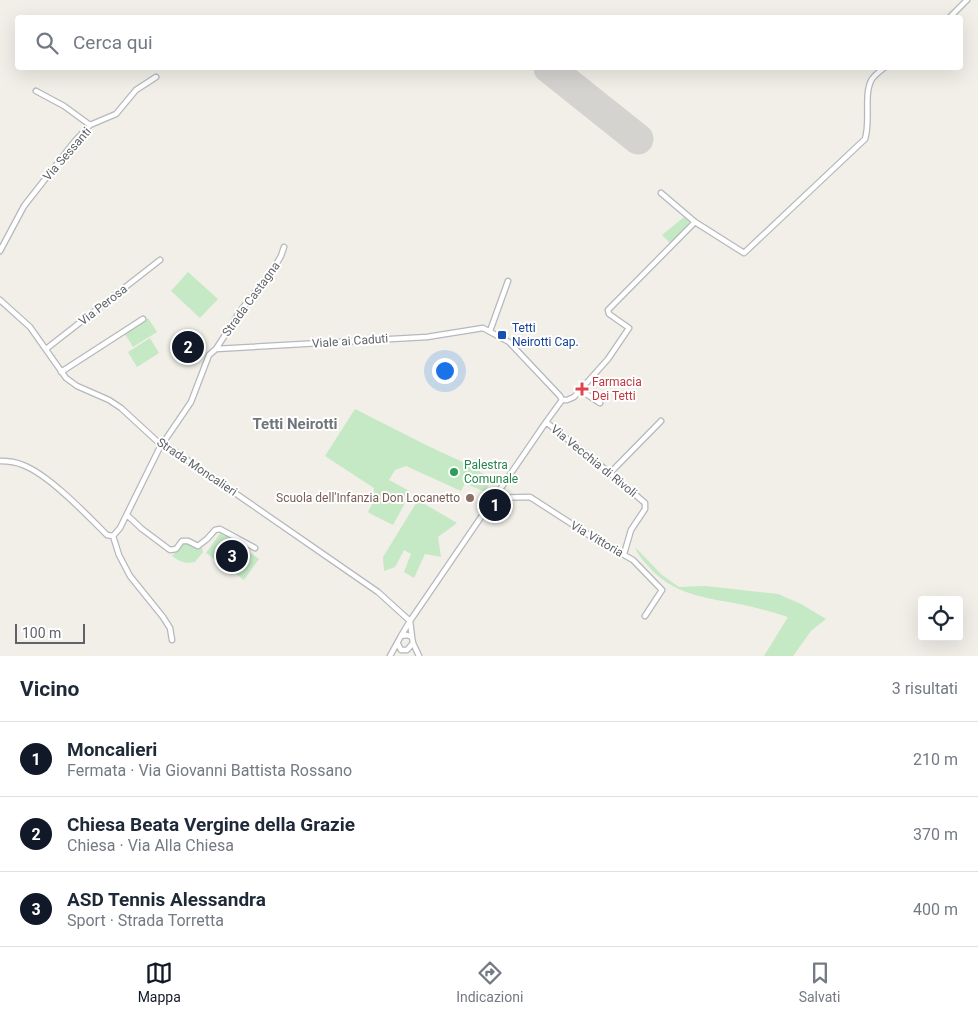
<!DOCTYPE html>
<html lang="it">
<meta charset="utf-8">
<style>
body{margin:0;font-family:Roboto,sans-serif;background:#f6f6f7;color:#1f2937}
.controls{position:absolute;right:15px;bottom:15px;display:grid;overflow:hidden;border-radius:5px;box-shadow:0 5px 20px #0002}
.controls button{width:45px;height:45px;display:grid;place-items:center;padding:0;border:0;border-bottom:1px solid #e0e1e3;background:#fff;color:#1f2937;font:25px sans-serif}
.scale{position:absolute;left:15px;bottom:12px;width:70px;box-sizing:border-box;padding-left:5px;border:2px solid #5f6368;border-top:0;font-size:14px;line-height:18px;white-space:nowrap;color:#5f6368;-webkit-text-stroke:4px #fff;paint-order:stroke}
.you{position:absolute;left:444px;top:370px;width:18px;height:18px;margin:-12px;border:4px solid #fff;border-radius:50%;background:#1a73e8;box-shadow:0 0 0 8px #1a73e833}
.badge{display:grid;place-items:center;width:32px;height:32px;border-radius:50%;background:#111827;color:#fff;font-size:16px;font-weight:700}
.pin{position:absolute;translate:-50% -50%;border:2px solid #fff;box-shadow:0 1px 5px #0006}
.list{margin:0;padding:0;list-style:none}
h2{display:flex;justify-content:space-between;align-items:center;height:65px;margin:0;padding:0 20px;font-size:21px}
h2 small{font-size:16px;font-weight:400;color:#747a83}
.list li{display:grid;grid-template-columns:32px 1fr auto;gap:15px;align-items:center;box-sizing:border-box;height:75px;padding:0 20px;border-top:1px solid #e0e1e3}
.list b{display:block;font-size:19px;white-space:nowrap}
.list p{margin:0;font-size:16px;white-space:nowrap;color:#747a83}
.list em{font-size:16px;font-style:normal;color:#747a83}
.icon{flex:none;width:28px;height:28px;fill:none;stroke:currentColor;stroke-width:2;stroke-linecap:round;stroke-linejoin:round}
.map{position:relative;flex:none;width:978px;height:656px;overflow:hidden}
.search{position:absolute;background:#fff;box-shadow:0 5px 20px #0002;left:15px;right:15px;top:15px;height:55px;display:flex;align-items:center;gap:12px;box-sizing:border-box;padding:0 18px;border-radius:5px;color:#747a83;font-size:19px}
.sheet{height:290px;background:#fff}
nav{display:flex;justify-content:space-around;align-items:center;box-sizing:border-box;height:70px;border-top:1px solid #e0e1e3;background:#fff;font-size:14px;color:#747a83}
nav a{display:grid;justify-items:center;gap:2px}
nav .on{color:#111827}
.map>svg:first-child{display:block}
.green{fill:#c5e8c5}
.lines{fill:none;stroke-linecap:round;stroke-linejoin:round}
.runway{stroke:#d4d3d0;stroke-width:31}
.street-casing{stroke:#b5b8bc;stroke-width:7}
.street{stroke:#fff;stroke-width:4.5}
.transit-dot{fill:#1a4fb4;stroke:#fff;stroke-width:2}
.health-dot{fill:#e0444e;stroke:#fff;stroke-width:2}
.leisure-dot{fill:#2e9e5b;stroke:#fff;stroke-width:2}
.education-dot{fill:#8d6e63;stroke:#fff;stroke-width:2}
.labels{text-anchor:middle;stroke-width:4;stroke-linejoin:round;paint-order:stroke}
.street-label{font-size:12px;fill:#5f6368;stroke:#fff}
.transit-label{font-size:12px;fill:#164399;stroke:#fff;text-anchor:start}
.health-label{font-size:12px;fill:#be3a42;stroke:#fff;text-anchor:start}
.leisure-label{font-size:12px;fill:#27864d;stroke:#fff;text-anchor:start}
.education-label{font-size:12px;fill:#785e54;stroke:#fff;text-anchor:end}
.quarter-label{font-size:15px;font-weight:bold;fill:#70757a;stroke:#fff}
</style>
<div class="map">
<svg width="978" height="656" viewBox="0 0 978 656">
<rect width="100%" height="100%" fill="#f1efe8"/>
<path class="green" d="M684 217 691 223 670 243 662 235Z
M188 272 218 299 200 318 171 291Z
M148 318 157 332 133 347 125 334Z
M150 338 159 353 137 367 128 352Z
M355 409 428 446 480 470V472L492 478 485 492 465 483 461 491 406 466 395 470 389 480 411 492 393 525 371 514 368 512 373 502 374 488 325 456Z
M418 500 457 523 438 537 441 557 425 554 414 578 404 572 411 554 404 550 395 567 384 571 383 557Z
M221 532 259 559 244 580 206 553Z
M183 543 202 548 203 552 195 562C185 564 180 562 172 556Z
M635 547 662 575 679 587 705 586 778 594 801 604 826 619 811 631 793 656H764L788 617C772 612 755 607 739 604 703 597 674 595 648 566 643 560 638 555 635 547Z"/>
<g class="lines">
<path class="runway" d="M549 68 638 139"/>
<defs>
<path id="street" d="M949 18 967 0
M36 91 64 106 90 125
M661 193 695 222
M0 251 24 206 75 141 90 125 116 114 136 90 156 77
M0 300 30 327 66 378 77 386 109 400 121 408 159 443 167 446 378 592 410 621
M490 331 508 281
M46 349 160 260
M216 349 427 337 483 328 509 342 560 396 562 400
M61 372 143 319
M580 390 600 403
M546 422 610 473 645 503V509L631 530 624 554
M0 461C7 461 16 462 23 465 49 475 86 514 107 535L113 536
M610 473 661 421
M494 498 530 497 592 537 633 560 662 590 645 616
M127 515 142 529 170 550 176 549 182 541H188L198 546 207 539 215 530 220 529 255 548
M113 536 120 528 159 449 191 402 209 355 216 349 241 310 272 271 281 256 284 247
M113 536 119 555 130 576 163 617 170 628 172 640
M410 621 412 637
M401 636 410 621 546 422 562 400H567L574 397 608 359 629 328 609 314 608 310 695 222 744 253 865 139C871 121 863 94 872 79 875 75 880 71 884 68
M413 643 419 656
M390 656 401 636 407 635 412 637 413 643 407 650H401L398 644"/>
</defs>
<use href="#street" class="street-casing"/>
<use href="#street" class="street"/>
</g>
<rect class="transit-dot" x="497" y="330" width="10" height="10" rx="2.5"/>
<path class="health-dot" d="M579.5 381.5h5v5h5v5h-5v5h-5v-5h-5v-5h5z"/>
<circle class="leisure-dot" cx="454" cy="472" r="5"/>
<circle class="education-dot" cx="470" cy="498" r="5"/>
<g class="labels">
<g class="street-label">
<text transform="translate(67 154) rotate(-49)" y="4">Via Sessanti</text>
<text transform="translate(251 299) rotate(-54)" y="4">Strada Castagna</text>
<text transform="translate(103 305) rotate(-38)" y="4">Via Perosa</text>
<text transform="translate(350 341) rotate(-4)" y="4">Viale ai Caduti</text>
<text transform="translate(594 461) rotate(39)" y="4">Via Vecchia di Rivoli</text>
<text transform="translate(197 467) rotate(34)" y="4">Strada Moncalieri</text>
<text transform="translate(597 539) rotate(30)" y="4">Via Vittoria</text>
</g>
<g class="transit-label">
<text x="512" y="332">Tetti<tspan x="512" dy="14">Neirotti Cap.</tspan></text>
</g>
<g class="health-label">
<text x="592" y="386">Farmacia<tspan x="592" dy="14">Dei Tetti</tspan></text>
</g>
<g class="leisure-label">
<text x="464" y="469">Palestra<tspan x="464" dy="14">Comunale</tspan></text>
</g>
<g class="education-label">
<text x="460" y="502">Scuola dell'Infanzia Don Locanetto</text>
</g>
<g class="quarter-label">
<text x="295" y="429">Tetti Neirotti</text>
</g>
</g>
</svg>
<div class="controls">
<button><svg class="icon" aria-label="locate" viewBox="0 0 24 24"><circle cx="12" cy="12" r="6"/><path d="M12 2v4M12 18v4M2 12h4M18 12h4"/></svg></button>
</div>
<div class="scale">100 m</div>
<div class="you"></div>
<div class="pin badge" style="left:495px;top:505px">1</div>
<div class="pin badge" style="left:188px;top:347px">2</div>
<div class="pin badge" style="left:232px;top:556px">3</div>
<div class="search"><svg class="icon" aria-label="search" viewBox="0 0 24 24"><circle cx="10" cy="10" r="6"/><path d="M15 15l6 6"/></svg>Cerca qui</div>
</div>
<section class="sheet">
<h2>Vicino<small>3 risultati</small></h2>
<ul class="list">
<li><span class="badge">1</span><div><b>Moncalieri</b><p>Fermata · Via Giovanni Battista Rossano</p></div><em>210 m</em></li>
<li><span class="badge">2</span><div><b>Chiesa Beata Vergine della Grazie</b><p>Chiesa · Via Alla Chiesa</p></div><em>370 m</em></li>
<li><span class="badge">3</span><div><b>ASD Tennis Alessandra</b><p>Sport · Strada Torretta</p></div><em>400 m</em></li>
</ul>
</section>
<nav>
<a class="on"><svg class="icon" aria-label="map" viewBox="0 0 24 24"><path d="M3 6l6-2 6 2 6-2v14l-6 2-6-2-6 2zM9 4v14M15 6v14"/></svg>Mappa</a>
<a><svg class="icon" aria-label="directions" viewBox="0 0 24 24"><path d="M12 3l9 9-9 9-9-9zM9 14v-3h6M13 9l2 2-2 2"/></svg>Indicazioni</a>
<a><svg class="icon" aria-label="saved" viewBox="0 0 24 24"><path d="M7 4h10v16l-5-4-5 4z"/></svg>Salvati</a>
</nav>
